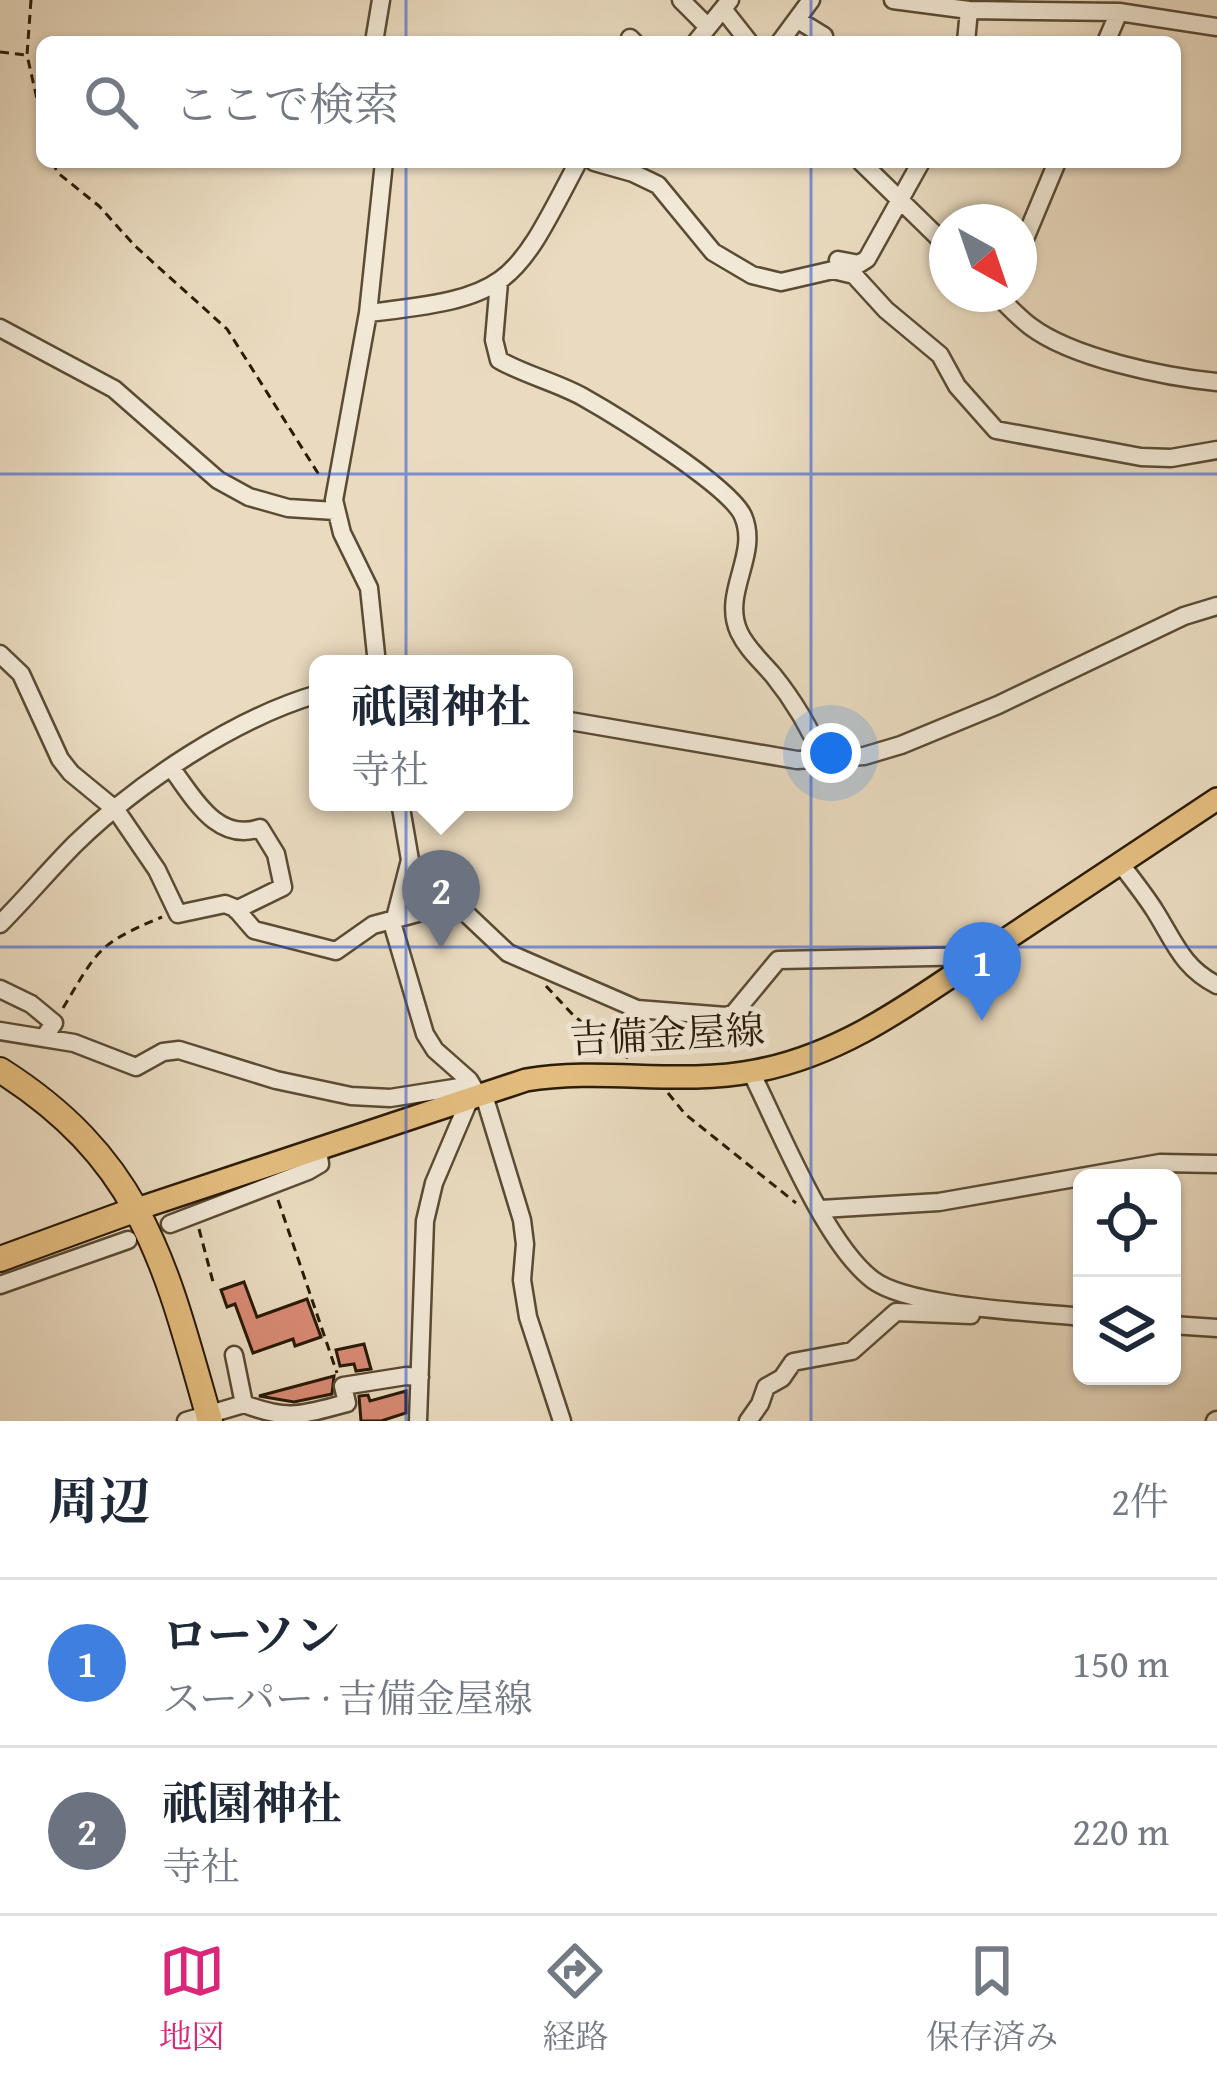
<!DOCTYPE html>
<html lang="ja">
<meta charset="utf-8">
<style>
body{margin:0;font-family:"Gentium Book Plus","Noto Serif JP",serif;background:#f6f6f7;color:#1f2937}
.controls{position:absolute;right:36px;bottom:36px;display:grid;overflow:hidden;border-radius:18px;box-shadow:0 3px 9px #0004}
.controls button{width:108px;height:108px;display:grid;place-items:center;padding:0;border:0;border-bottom:3px solid #e0e1e3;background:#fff;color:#1f2937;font:60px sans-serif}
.compass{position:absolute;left:929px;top:204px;width:108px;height:108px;border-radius:50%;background:#fff;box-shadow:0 3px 9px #0004;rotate:140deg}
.you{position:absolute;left:831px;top:753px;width:42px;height:42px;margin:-30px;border:9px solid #fff;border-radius:50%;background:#1a73e8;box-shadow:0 0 0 18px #1a73e833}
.badge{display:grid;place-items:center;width:78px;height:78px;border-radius:50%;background:#db2777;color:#fff;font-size:39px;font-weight:700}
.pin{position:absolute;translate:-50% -99px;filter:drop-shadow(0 3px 6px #0008)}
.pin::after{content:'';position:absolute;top:63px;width:42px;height:36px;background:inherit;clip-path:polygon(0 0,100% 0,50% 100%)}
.popup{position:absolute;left:309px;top:655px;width:264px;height:156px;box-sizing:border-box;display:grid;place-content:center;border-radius:18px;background:#fff;filter:drop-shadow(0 3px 9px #0005);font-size:39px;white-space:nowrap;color:#747a83}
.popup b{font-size:45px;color:#1f2937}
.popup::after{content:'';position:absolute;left:50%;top:100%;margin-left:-24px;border:24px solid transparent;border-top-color:#fff}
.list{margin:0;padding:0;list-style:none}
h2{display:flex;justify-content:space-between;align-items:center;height:156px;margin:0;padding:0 48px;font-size:51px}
h2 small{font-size:39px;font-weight:400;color:#747a83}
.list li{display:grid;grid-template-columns:78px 1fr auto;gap:36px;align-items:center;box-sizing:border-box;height:168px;padding:0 48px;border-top:3px solid #e0e1e3}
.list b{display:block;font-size:45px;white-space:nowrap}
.list p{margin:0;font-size:39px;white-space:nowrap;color:#747a83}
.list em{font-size:39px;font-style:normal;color:#747a83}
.icon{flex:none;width:66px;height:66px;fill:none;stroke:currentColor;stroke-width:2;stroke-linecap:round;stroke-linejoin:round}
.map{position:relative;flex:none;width:1217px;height:1421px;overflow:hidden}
.search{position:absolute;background:#fff;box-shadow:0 3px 9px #0004;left:36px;right:36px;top:36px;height:132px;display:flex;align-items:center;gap:30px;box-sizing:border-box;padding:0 42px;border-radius:18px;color:#747a83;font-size:45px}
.sheet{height:492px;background:#fff}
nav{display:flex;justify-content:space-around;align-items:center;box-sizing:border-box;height:168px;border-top:3px solid #e0e1e3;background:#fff;font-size:33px;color:#747a83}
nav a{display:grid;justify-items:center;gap:6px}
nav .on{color:#db2777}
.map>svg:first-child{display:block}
.building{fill:#d98b76;stroke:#2a1b06;stroke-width:3}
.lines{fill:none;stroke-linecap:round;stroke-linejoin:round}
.minor-casing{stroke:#5a4b34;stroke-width:21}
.major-casing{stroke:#2a1b06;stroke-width:26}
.highway-casing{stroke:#2a1b06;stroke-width:28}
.path{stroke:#2a1b06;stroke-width:3;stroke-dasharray:9 6;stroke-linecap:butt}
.minor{stroke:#f1e8d6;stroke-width:16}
.major{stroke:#e5be80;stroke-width:21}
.highway{stroke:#e5be80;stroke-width:24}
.grid{fill:none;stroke:#1d4ed8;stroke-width:3;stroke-opacity:0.55}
.labels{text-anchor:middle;stroke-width:10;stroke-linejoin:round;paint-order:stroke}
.street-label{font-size:39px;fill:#2a1b06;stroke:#f1e8d6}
</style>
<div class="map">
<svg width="1217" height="1421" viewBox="0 0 1217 1421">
<rect width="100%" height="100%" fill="#eadbc0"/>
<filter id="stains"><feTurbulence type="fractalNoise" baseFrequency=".00167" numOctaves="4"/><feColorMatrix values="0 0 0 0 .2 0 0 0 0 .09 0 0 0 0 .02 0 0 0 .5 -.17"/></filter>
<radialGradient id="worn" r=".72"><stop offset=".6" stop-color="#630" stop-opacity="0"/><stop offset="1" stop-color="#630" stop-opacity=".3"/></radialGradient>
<path class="building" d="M244 1282 257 1317 307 1299 321 1337 295 1346 293 1339 253 1353 235 1304 227 1307 221 1290Z
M364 1344 371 1369 356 1371 354 1364 340 1366 336 1350Z
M334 1376 332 1394 294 1402 259 1396Z
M406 1391V1413L381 1421H361L359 1396 368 1395 370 1401Z"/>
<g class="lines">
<defs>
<path id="minor" d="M681 0 708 27
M893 0 969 10 1119 12 1217 27
M723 9 749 42
M798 20 824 36 820 42
M630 38 634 42
M374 42 381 0
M696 42 730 0
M780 42 811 0
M966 42 969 10
M1106 42 1119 12
M594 162 633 173 658 185 713 252 752 275 781 282 833 270 854 275 886 310 940 355 957 386 996 430 1141 457 1171 458 1217 450
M861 162 947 246
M1019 253 1057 162
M838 260 859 264 867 259 921 162
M499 282 494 340 499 360C525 375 556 382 583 397 615 415 730 486 743 516 760 555 721 592 739 632 747 649 761 661 773 675 794 701 811 730 824 761
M996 294C1007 305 1018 317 1030 326 1072 358 1165 377 1217 382
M368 313C511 297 513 287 578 162
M0 328 114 389 218 480 249 497 288 508 335 511
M0 654 21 674 60 759 71 773 116 810 157 870 178 914 225 904 235 908 254 930 336 951 373 925 455 903 508 953 637 1009 726 1016 734 1013 778 960 981 956
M377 664 369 588 342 533 334 500 368 313 384 162
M564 720 797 760 864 756 901 745 998 705 1184 616 1217 606
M172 769C194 798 217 843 260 828L276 854 283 887 236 910
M400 802 410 860 393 926 425 1034 435 1050 469 1080 475 1090
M1120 863C1132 879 1145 895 1155 911 1175 943 1183 968 1217 985
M0 924C26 898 50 869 76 843 138 783 235 718 318 694
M0 989 31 1004 54 1023 45 1036
M0 1031 74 1043 136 1067 163 1052 179 1050 276 1080 351 1096 390 1098 460 1087 475 1089
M751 1072C779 1128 825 1244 873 1280 909 1307 1033 1312 1082 1317
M483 1092 522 1220 525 1244 522 1280 528 1317 562 1421
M821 1209 939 1202 1160 1163 1217 1164
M170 1224 308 1171 320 1164 318 1149
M0 1285 128 1240
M1172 1325 1217 1328
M234 1355 244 1404
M186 1421 244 1404C289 1421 301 1415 347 1403L343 1386 406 1376 420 1377
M418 1421 425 1221 434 1183 471 1096
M748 1421 760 1404 766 1387 782 1378 793 1362 852 1351 896 1312 971 1315
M1215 1421 1217 1420"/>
<path id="major" d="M137 1209 526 1080C602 1067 679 1086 755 1071 847 1054 919 997 996 946 1070 897 1143 848 1217 799"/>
<path id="highway" d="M0 1070C145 1162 166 1268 210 1421
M0 1259 137 1209"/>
</defs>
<use href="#minor" class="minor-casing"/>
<use href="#major" class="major-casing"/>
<use href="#highway" class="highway-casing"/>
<path class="path" d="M31 0 27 55 42 121
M0 52 27 55
M52 162 58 173 99 206 135 246 227 329 321 478
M424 861 448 891
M546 986 574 1016 628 1058
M63 1008C98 950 97 944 162 917
M668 1093 685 1114 796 1203
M278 1200 337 1373
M199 1229 213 1282"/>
<use href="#minor" class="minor"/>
<use href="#major" class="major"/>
<use href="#highway" class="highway"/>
</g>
<path class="grid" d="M406 0V42M811 0V42M406 162V1421M811 162V1421M0 474H1217M0 947H1217"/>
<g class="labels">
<g class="street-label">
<text transform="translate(667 1034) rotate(-3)" y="14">吉備金屋線</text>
</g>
</g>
<rect width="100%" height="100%" filter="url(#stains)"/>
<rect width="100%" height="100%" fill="url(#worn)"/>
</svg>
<div class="controls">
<button><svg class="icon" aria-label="locate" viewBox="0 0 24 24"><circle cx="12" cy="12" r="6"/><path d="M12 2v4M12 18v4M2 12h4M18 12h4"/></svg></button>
<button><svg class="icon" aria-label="layers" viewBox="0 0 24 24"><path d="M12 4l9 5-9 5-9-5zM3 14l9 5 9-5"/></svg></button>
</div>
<svg class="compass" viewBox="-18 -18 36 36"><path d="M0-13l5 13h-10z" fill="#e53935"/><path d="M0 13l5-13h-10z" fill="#747a83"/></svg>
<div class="you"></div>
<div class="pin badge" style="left:982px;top:1021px;background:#3f7fe0">1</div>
<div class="pin badge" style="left:441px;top:949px;background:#6b7280">2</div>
<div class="popup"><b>祇園神社</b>寺社</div>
<div class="search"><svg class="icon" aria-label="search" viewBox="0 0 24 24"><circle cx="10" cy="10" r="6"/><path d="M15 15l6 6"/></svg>ここで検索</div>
</div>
<section class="sheet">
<h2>周辺<small>2件</small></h2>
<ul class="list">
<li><span class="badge" style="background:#3f7fe0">1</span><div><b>ローソン</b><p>スーパー · 吉備金屋線</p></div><em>150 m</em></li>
<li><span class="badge" style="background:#6b7280">2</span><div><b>祇園神社</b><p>寺社</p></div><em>220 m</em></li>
</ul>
</section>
<nav>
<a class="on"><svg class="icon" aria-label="map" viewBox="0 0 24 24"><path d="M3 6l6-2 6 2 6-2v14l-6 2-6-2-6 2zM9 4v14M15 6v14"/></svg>地図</a>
<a><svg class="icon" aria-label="directions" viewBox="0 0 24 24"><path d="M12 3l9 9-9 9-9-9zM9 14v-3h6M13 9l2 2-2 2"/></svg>経路</a>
<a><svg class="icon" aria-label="saved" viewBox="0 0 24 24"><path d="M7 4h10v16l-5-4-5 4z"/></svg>保存済み</a>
</nav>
